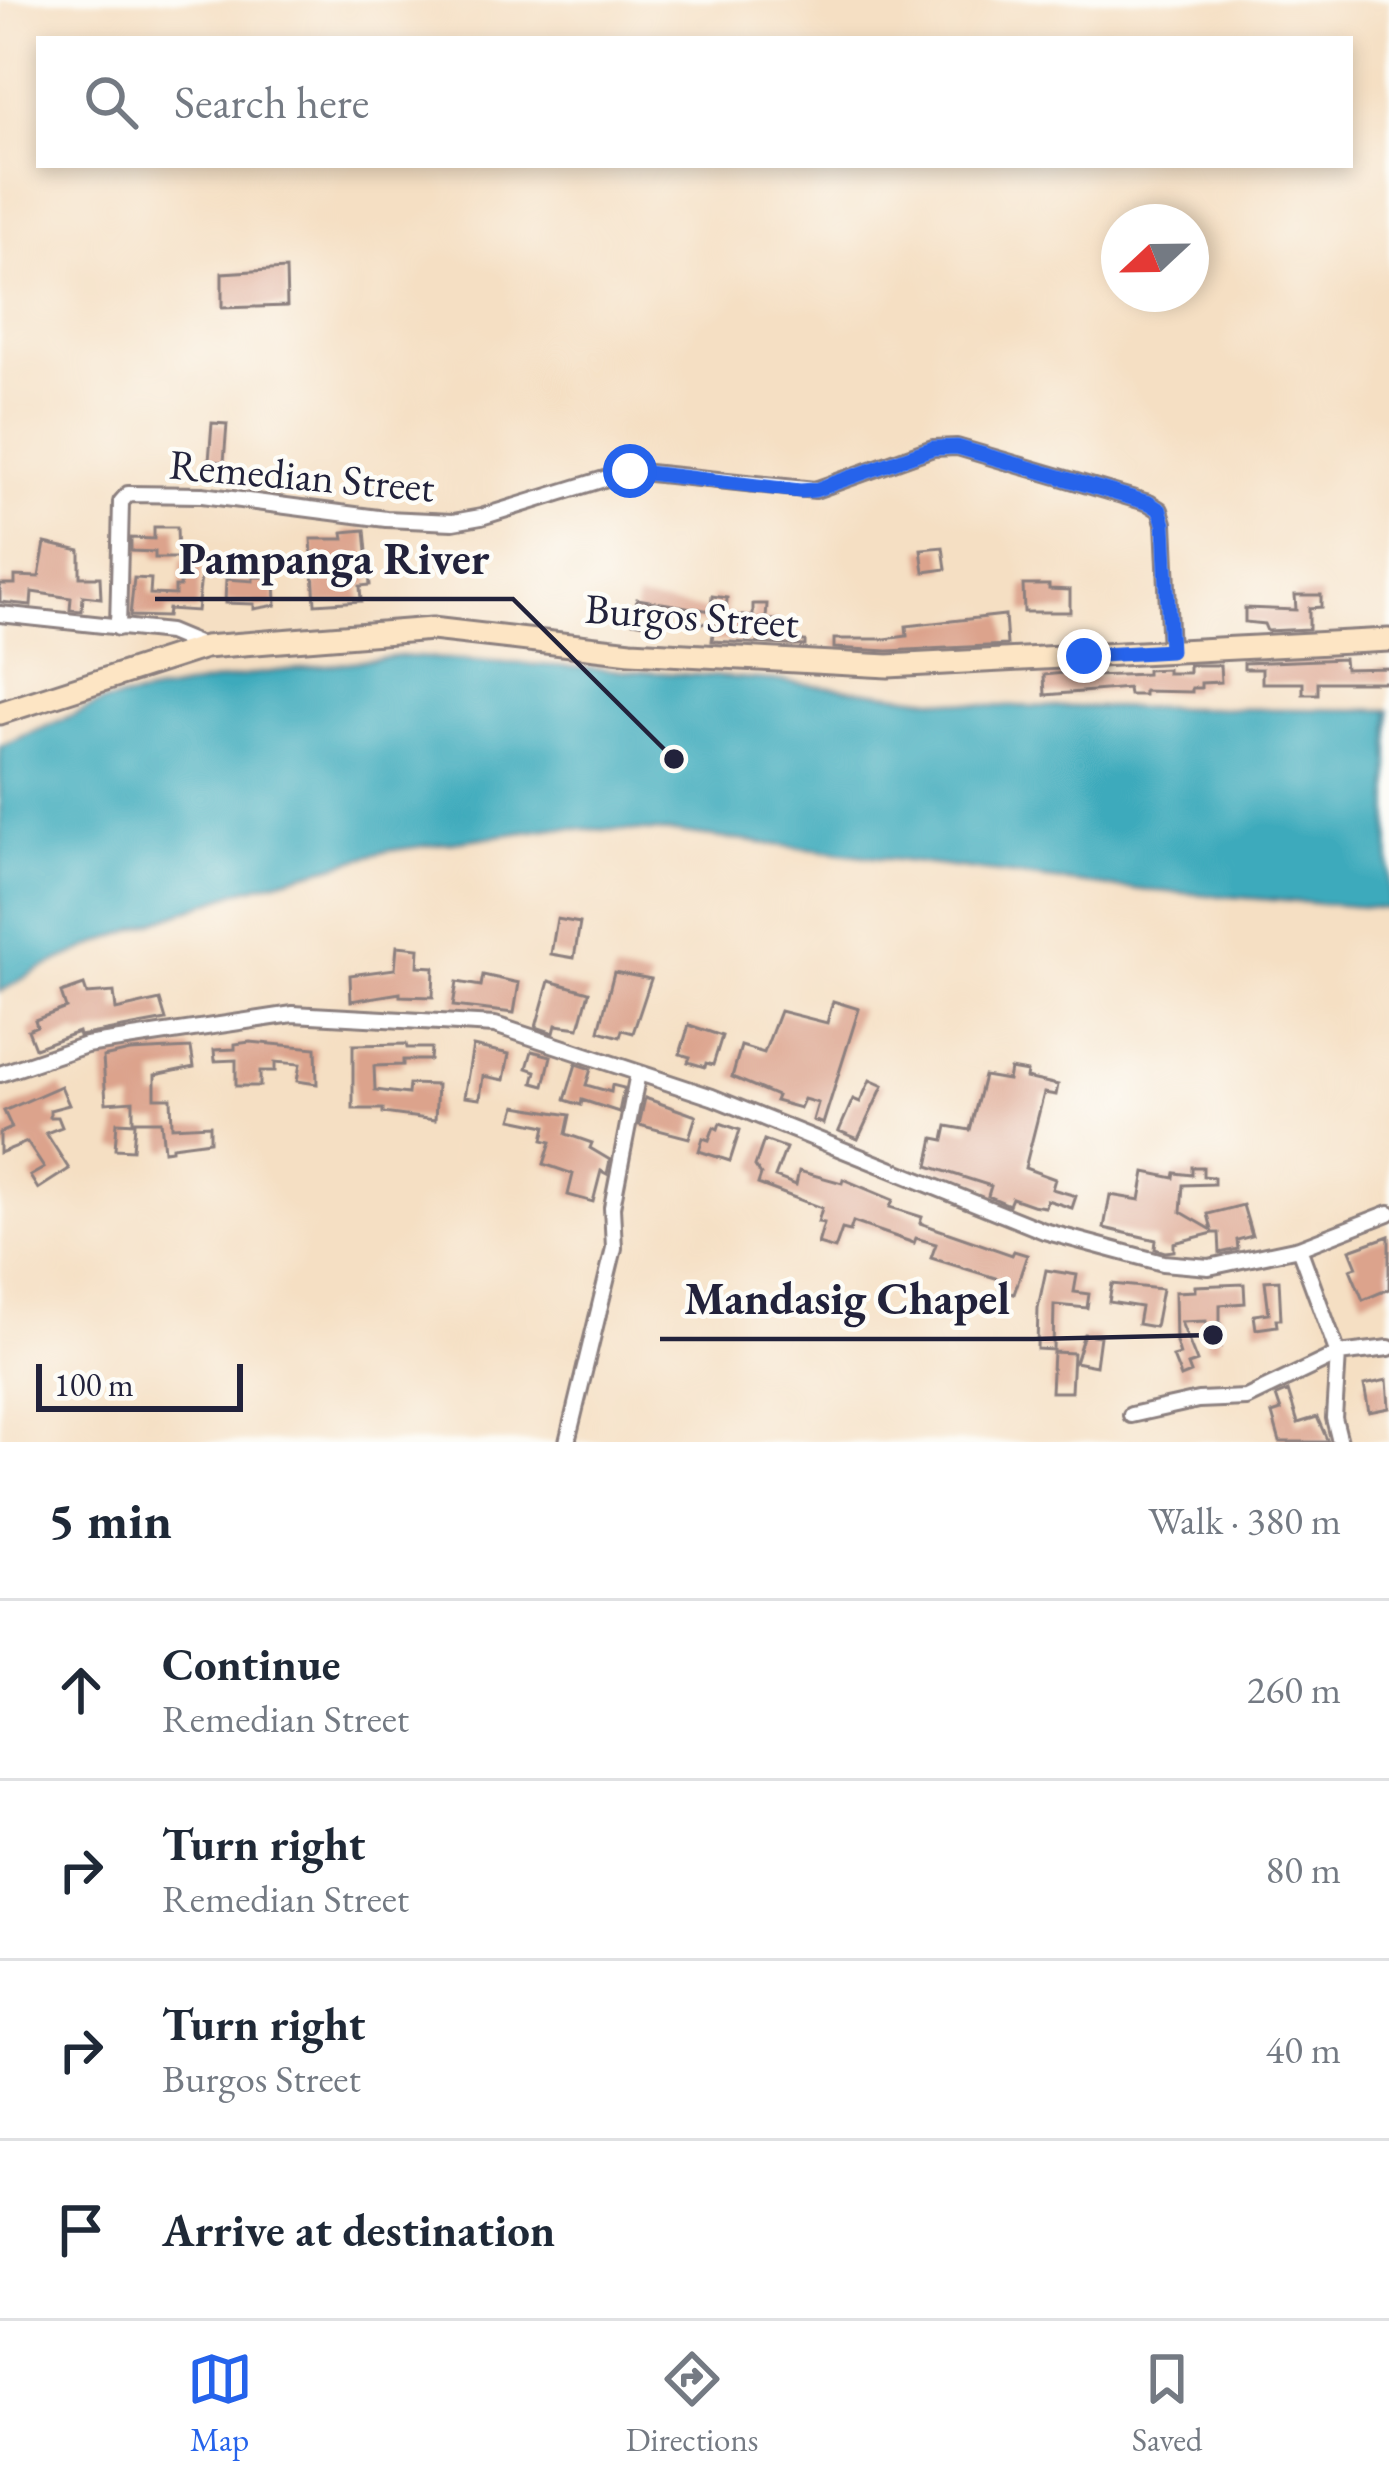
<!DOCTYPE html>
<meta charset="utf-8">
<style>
body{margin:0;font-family:"EB Garamond",serif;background:#f2f2f3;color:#1f2937}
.compass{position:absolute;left:1101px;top:204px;width:108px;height:108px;border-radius:50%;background:#fff;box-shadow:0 6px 18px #0003;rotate:248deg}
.scale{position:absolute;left:36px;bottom:30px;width:207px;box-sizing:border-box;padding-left:12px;border:6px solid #22223b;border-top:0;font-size:33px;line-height:42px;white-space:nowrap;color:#22223b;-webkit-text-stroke:9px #fdfcf7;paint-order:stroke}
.stop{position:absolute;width:36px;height:36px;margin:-27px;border:9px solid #2563eb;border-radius:50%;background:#fff}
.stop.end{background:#2563eb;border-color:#fff;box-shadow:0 3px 12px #0008}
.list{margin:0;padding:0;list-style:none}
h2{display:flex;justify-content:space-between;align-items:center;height:156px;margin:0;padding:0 48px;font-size:51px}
h2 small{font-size:39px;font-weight:400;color:#747a83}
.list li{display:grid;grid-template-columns:78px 1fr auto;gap:36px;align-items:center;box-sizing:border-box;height:180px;padding:0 48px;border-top:3px solid #e0e1e3}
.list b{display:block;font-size:45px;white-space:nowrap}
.list p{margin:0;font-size:39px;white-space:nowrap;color:#747a83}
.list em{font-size:39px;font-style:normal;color:#747a83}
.icon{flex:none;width:66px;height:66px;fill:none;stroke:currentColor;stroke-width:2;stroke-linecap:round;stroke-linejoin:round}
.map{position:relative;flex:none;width:1389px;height:1442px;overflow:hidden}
.search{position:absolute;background:#fff;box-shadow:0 6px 18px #0003;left:36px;right:36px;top:36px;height:132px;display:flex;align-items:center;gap:30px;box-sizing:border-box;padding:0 42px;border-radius:0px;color:#747a83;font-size:45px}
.sheet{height:876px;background:#fff}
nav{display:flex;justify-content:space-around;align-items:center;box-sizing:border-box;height:168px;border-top:3px solid #e0e1e3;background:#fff;font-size:33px;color:#747a83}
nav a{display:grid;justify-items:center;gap:6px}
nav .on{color:#2563eb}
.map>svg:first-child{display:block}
.water{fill:#3daabc;stroke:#30667c;stroke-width:3}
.building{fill:#dca38c}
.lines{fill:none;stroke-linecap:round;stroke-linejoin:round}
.street-casing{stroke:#8c807f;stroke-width:20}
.secondary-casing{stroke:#8c807f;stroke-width:27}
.street{stroke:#fff;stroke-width:14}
.secondary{stroke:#fde5c4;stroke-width:21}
.route{stroke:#2563eb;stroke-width:15}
.labels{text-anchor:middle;stroke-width:9;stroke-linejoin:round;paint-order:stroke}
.street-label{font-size:42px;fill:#22223b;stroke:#fdfcf7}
.leader{fill:none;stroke:#22223b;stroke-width:4.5}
.callout-dot{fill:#22223b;stroke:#fdfcf7;stroke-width:4.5}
.callout-label{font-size:45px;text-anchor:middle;font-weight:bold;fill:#22223b;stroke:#fdfcf7;stroke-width:9;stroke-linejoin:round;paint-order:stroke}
</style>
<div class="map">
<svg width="1389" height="1442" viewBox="0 0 1389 1442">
<rect width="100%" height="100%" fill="#fdfcf7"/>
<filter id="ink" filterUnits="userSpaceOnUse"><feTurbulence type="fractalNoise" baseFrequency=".00833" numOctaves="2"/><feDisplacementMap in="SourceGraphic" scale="24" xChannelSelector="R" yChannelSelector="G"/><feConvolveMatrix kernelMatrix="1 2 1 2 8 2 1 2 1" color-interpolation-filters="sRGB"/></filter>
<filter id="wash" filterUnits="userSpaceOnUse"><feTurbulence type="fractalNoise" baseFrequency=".004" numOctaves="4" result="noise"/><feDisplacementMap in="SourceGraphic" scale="48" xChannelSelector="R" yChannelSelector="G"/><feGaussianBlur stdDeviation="2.7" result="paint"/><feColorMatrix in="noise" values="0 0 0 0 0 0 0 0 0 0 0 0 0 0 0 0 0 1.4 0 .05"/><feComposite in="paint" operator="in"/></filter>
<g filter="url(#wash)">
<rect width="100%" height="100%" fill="#f5dfc3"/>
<path class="water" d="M400 656 772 680 992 706 1389 710V909L1118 888 674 832 554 828 387 851 240 891 111 938 38 970 0 992V746L101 703 254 674Z"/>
<g id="blocks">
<path class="building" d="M286 269 287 306 222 308V273Z
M212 423 227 424 224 462 209 461Z
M154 527H177L178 558H155V552L131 551V538L154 539Z
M365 530 370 585 360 586 361 601 315 604 311 539H344L343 532Z
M45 543 80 551V577H100L101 598 83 596 82 611 70 610 71 598 32 592 31 605 0 602V584H15V576L39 577Z
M943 547 946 569 924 572 921 549Z
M181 559H203L197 611 168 609 167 617 130 616 134 578 151 579 150 594 175 595V587H180Z
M253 577H275L276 605 254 609V604L225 603 226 579 253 581Z
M1023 585H1049V589L1070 590V612H1024Z
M1295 595H1321V607L1309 608V629L1267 631 1264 624 1245 622V608L1296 610Z
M712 596 727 598 726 614 753 617V604H767L766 620H775L774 638 805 641V646L712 641 714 624 652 619 651 625 633 622 637 599 711 611Z
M1005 615 1007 645 888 651 834 648V639H885L907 636 906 626Z
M1344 659 1345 669 1389 668V682H1318V694H1303V683H1262V669H1244V663Z
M1189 665H1220L1221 682 1201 683V688H1192V692L1144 691V695H1129L1128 688 1045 695 1044 675 1092 670 1093 676 1147 674V670L1167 669V673H1189Z
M557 919 580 923 574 958 551 954Z
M397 946 419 948 418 966 434 967 433 997 400 996V993L351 1001 350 975 395 969Z
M614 972 651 979 633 1033 622 1030 620 1037 599 1031Z
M483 975 519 983 514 1013 453 1006 457 982 481 986Z
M549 981 589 992 579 1028 556 1025 554 1033 536 1027Z
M84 985 87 994 114 992 116 1010 160 1000 166 1020 79 1036 78 1032 35 1048 28 1030 37 1026 35 1020 66 1008 61 993Z
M833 1001 859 1009 823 1124 813 1120 818 1103 804 1099 800 1108 775 1101 777 1096 732 1077 741 1046 764 1053 780 1011 827 1023Z
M689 1025 722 1036 713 1065 706 1063 705 1067 688 1062 690 1057 680 1054Z
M250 1042 316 1048 317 1084 297 1081 300 1064 275 1062V1071H260V1086H236V1060L215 1061 214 1050 235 1049V1044Z
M406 1044 407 1048H431L430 1060H403V1065L374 1066 375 1090 408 1094 409 1084 437 1085 435 1120 383 1113V1109H353V1045Z
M473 1046 509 1054 504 1080 483 1076 480 1099 464 1097Z
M191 1048 194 1067 155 1075V1098H171L172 1127 210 1125V1141L172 1146V1150L164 1151 161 1121H133V1101L106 1103 103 1057 130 1051Z
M532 1051 551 1056 544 1086 533 1083 536 1071 527 1068Z
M576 1064 591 1069 586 1085 611 1092 612 1085 624 1088 619 1112 582 1100 581 1105 565 1100Z
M1010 1069 1027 1072 1026 1078 1058 1085 1056 1095 1044 1093 1025 1168 1055 1179 1052 1189 1076 1196 1072 1208 1047 1200 1045 1207 1032 1205 1012 1198 1009 1205 988 1196 991 1186 928 1166 934 1138 944 1140 947 1126 970 1130 984 1076 1008 1080Z
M870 1080 883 1086 858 1139 839 1131 853 1099 860 1102Z
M61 1086 69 1105 50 1110V1117H58L62 1127 46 1133 69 1169 38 1189 30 1176 44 1168 27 1142 0 1153V1133L12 1128 4 1111Z
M645 1098 696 1116 689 1138 639 1125Z
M516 1106 570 1115 566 1134 592 1143 590 1148 610 1160 607 1174 601 1171 593 1202 568 1195 573 1174 544 1164 551 1142 543 1140 546 1126 512 1119Z
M117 1122 135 1123 133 1150 115 1149Z
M720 1123 740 1130 730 1161 699 1151 703 1138 709 1140 714 1127 718 1129Z
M764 1140 786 1148 775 1177 796 1185 799 1171 842 1183 843 1179 893 1200 890 1207 922 1217 920 1223 1012 1255 1014 1251 1027 1255 1014 1294 999 1289 1002 1280 931 1258 936 1244 916 1238 914 1243 853 1222 850 1231 842 1229 835 1249 818 1244 824 1223 818 1222 822 1208 758 1184 761 1175 755 1166Z
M1192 1167H1203V1176L1214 1177V1184L1183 1185 1181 1212 1212 1230 1208 1214 1243 1205 1252 1236 1237 1240 1238 1249 1220 1253 1219 1233H1213L1174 1243V1251L1165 1252 1155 1249 1156 1240 1104 1228 1110 1195 1140 1200 1145 1172 1174 1178 1175 1173 1192 1175Z
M1389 1236V1289L1363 1300 1350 1269 1357 1267 1350 1250Z
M1046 1270 1077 1275 1074 1292 1089 1294 1087 1308 1054 1305 1053 1350 1037 1349 1038 1308Z
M1279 1280 1281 1319H1276L1277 1326 1256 1329 1254 1315 1269 1313 1265 1281Z
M1112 1284 1162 1289 1155 1327 1138 1324 1141 1307 1109 1302Z
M1244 1284 1245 1303 1220 1305V1347H1207L1206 1321 1181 1322 1197 1362 1188 1365 1191 1373 1181 1377 1173 1357 1180 1355 1176 1342 1175 1292 1195 1291V1286Z
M1084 1334 1100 1336 1096 1366 1075 1362Z
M1053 1352 1073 1353 1071 1392H1051Z
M1387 1380 1389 1408 1369 1412 1364 1385Z
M1288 1391 1298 1423 1317 1417 1328 1442H1280L1272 1414 1281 1411 1276 1396Z"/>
</g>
</g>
<g filter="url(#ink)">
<use href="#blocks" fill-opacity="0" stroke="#8c807f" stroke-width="3"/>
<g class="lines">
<defs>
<path id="street" d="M0 614 169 632 205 647
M118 628 121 502 128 494 202 495 386 519 453 522 481 517 630 471 815 490 933 448 957 447 1149 503 1160 510 1164 523 1170 651
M0 1074 86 1045 293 1014 495 1025 712 1097 1044 1231 1163 1263 1209 1267 1299 1248 1389 1213
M1299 1248 1338 1354 1334 1418 1340 1442
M1131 1415 1198 1400 1246 1398 1338 1354 1389 1348
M567 1442 614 1248 612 1207 638 1073"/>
<path id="secondary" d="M0 713 205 647 432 629 631 652 888 666 1389 640"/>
</defs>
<use href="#street" class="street-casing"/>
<use href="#secondary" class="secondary-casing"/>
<use href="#street" class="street"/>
<use href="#secondary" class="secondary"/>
</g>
</g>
<g class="lines" filter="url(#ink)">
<path class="route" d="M630 471 800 491 815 490 933 448 957 447 1149 503 1160 510 1164 524 1170 651 1084 656"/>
</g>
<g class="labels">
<g class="street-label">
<text transform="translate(302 475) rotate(5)" y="15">Remedian Street</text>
<text transform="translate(692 615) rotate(4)" y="15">Burgos Street</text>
</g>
</g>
<path class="leader" d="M674 759L513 599H155M1213 1335L1034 1339H660"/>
<g class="callout-dot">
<circle cx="674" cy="759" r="12"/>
<circle cx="1213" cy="1335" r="12"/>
</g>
<g class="callout-label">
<text x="334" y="574">Pampanga River</text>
<text x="847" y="1314">Mandasig Chapel</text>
</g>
</svg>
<svg class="compass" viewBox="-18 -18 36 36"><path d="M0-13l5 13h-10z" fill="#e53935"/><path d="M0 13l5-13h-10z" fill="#747a83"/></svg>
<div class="scale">100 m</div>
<div class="stop" style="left:630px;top:471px"></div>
<div class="stop end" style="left:1084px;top:656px"></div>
<div class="search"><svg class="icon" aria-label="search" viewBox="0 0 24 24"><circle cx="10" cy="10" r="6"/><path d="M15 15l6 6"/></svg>Search here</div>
</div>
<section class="sheet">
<h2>5 min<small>Walk · 380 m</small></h2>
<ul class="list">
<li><svg class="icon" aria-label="ahead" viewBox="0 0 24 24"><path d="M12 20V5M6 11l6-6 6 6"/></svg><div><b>Continue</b><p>Remedian Street</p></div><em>260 m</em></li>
<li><svg class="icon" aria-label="right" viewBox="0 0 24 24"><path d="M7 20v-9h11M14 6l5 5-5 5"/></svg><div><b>Turn right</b><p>Remedian Street</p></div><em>80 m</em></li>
<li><svg class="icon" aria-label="right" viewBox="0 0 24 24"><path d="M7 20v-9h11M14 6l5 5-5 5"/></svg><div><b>Turn right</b><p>Burgos Street</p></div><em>40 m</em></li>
<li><svg class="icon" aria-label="arrive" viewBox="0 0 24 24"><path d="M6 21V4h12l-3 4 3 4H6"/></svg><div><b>Arrive at destination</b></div></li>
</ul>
</section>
<nav>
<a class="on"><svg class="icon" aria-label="map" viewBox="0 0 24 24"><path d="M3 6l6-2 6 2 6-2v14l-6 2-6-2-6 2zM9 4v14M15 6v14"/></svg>Map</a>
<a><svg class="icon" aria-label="directions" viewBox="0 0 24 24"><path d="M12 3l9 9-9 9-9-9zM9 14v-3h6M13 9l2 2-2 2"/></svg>Directions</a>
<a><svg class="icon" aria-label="saved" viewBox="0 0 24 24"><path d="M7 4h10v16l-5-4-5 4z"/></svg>Saved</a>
</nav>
